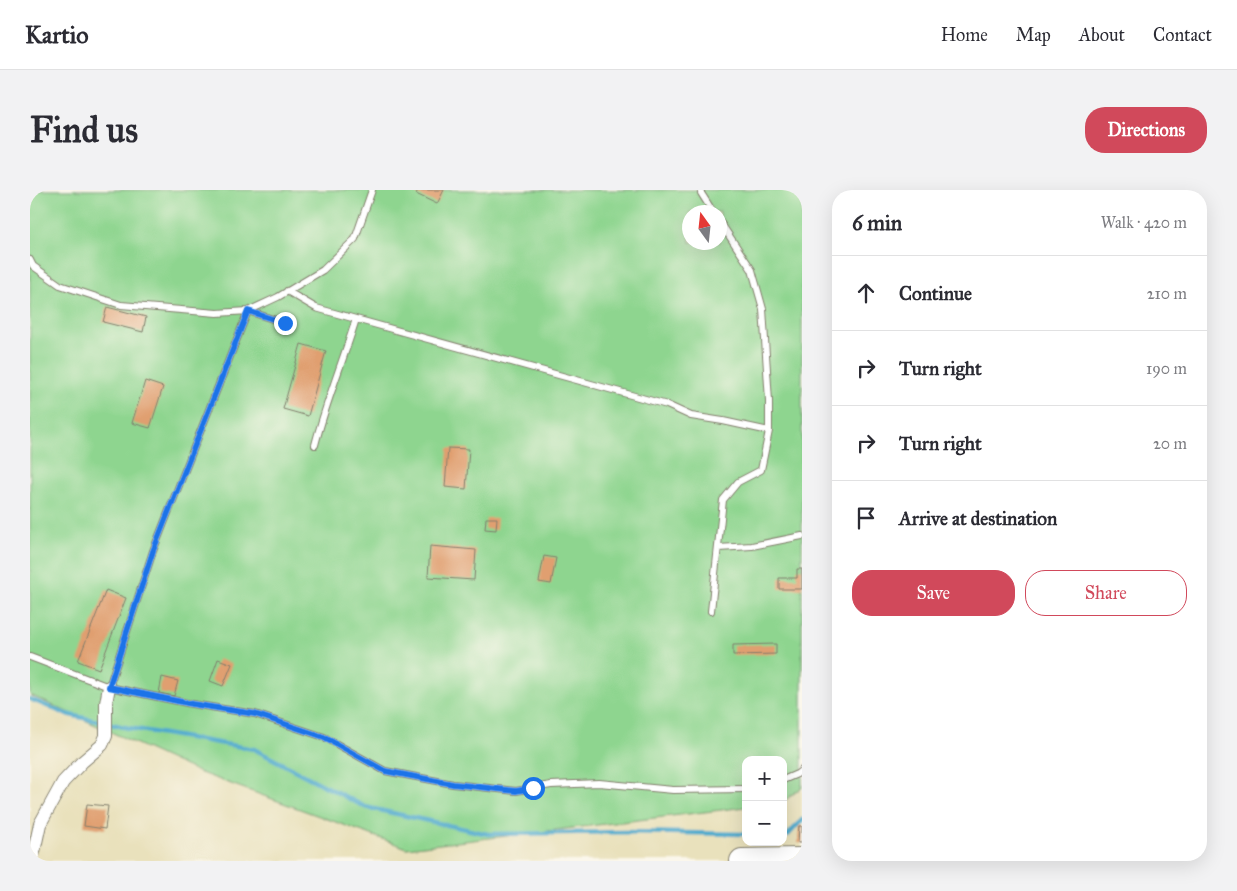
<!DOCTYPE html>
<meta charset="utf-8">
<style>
body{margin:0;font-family:"IM FELL Great Primer",serif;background:#f2f2f3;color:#2b2b33}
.controls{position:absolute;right:15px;bottom:15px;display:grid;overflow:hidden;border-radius:10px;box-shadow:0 5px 20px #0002}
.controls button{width:45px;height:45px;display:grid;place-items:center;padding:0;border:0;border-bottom:1px solid #e1e1e2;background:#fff;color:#2b2b33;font:25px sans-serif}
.compass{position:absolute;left:652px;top:15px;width:45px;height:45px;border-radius:50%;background:#fff;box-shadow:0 5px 20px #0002;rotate:345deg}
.stop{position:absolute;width:15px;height:15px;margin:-11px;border:4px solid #1a73e8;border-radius:50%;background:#fff}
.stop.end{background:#1a73e8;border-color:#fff;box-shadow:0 1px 5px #0008}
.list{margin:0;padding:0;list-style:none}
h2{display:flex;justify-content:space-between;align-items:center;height:65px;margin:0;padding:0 20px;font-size:21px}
h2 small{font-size:16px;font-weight:400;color:#7c7c81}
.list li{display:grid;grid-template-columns:32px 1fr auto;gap:15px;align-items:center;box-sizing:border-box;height:75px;padding:0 20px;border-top:1px solid #e1e1e2}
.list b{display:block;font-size:19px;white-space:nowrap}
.list em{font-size:16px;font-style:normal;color:#7c7c81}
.actions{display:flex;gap:10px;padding:15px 20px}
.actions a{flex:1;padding:11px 0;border:1px solid #d1495b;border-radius:20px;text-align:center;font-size:18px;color:#d1495b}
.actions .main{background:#d1495b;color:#fff}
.icon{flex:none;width:28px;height:28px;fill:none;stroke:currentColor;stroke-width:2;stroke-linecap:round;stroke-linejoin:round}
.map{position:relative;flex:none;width:772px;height:671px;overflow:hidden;border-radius:20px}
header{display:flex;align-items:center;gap:30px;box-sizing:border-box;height:70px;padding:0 25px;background:#fff;border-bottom:1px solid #e1e1e2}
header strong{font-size:24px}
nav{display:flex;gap:28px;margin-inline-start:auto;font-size:18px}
.intro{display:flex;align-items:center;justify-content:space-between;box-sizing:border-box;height:120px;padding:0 30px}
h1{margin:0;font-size:35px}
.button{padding:12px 22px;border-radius:20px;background:#d1495b;color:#fff;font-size:18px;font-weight:700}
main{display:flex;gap:30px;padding:0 30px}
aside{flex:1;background:#fff;border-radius:20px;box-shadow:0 5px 20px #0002}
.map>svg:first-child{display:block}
.green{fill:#8ed58f;stroke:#557856;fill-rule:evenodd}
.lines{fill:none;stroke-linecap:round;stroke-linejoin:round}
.stream{stroke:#50aacd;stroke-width:4.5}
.building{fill:#e09f70}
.lane-casing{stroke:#827e6c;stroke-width:8}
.street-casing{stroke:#827e6c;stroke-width:14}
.highway-casing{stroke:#827e6c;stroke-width:26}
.lane{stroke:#fff;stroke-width:6}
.street{stroke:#fff;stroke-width:12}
.highway{stroke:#fff;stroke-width:24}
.route{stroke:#1a73e8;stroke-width:6}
</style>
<header>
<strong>Kartio</strong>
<nav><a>Home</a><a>Map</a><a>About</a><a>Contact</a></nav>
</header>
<div class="intro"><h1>Find us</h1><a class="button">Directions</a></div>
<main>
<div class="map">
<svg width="772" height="671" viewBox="0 0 772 671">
<rect width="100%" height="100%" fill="#fbf7ec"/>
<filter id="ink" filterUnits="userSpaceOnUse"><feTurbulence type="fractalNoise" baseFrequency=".02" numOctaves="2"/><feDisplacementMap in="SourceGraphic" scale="10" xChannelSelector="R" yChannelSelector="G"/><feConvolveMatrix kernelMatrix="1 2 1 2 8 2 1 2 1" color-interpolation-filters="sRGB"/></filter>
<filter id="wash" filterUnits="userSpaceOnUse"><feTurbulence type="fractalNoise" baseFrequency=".0096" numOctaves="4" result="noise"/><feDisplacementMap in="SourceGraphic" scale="20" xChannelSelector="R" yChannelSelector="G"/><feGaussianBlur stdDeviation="1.12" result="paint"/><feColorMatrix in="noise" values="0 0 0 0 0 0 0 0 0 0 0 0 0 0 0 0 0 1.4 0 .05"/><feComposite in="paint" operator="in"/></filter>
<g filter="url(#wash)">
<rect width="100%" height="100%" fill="#e9e1bc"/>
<path class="green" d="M0 0H772V597L753 612V570H716V617L377 658 168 582 0 505ZM660 22H690V52H660Z"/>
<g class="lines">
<path class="stream" d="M0 509 36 524 99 538 224 559 335 617 458 644 595 642 716 644
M753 645H758L772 630"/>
</g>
<g id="blocks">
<path class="building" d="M388 0H414L407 14 386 4Z
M77 117 116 127 113 142 73 132Z
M271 154 296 161 278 226 253 219Z
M115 191 133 197 120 238 102 233Z
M418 258 439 259 436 299 415 297Z
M456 328H467L466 340 455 339Z
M400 356 446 360 444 390 398 387Z
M514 366 526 368 521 394 509 392Z
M767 379H772V399H749V388H767Z
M76 400 96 408 69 479 48 471Z
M746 454V464L703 465V455Z
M188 469 202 474 193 496 180 491Z
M132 487 148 491 144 506 129 503Z
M57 614 78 616 75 639 54 636Z
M769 636H772V653H768Z"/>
</g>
</g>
<g filter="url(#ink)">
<use href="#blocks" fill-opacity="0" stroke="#827e6c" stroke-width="1"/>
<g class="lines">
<defs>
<path id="lane" d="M671 0V3L683 22
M0 70 3 76 30 95 91 115 187 123 218 121 255 133
M257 101 286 118 637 215 661 226 693 231 739 241
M285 255C296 212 313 171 326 129
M688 358 722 356 772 346
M681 421 693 310 708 292 731 280 739 241V211L733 119 722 80 690 32
M0 467 79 497 162 514 225 524 294 547 355 581 423 594 486 601 521 595 569 593 643 600 716 599
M79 497 123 361 218 121 248 107 293 80 325 49 342 0
M753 590 767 584 772 580"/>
<path id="street" d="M2 671 10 634 33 592 52 572 72 555 76 546V513L79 497"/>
<path id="highway" d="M712 671 772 670"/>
</defs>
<use href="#lane" class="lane-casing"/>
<use href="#street" class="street-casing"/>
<use href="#highway" class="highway-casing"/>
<use href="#lane" class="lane"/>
<use href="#street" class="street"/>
<use href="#highway" class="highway"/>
</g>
</g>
<g class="lines" filter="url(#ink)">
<path class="route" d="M255 133 218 121 123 361 79 497 162 514 225 524 294 547 355 581 423 594 486 601 503 598"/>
</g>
</svg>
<div class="controls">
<button>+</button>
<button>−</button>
</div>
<svg class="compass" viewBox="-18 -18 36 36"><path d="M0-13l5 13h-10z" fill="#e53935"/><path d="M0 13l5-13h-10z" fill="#7c7c81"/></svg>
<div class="stop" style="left:503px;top:598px"></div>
<div class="stop end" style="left:255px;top:133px"></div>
</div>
<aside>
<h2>6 min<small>Walk · 420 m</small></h2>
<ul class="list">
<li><svg class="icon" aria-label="ahead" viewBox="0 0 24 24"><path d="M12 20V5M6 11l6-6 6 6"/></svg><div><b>Continue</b></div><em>210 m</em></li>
<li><svg class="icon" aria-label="right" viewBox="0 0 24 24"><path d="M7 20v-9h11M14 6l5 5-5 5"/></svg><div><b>Turn right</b></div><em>190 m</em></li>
<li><svg class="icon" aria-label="right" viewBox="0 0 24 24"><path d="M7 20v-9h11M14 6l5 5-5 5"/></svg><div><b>Turn right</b></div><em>20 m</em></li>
<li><svg class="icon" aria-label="arrive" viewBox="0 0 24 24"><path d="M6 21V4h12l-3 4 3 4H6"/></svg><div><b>Arrive at destination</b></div></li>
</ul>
<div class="actions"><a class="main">Save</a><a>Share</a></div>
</aside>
</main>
